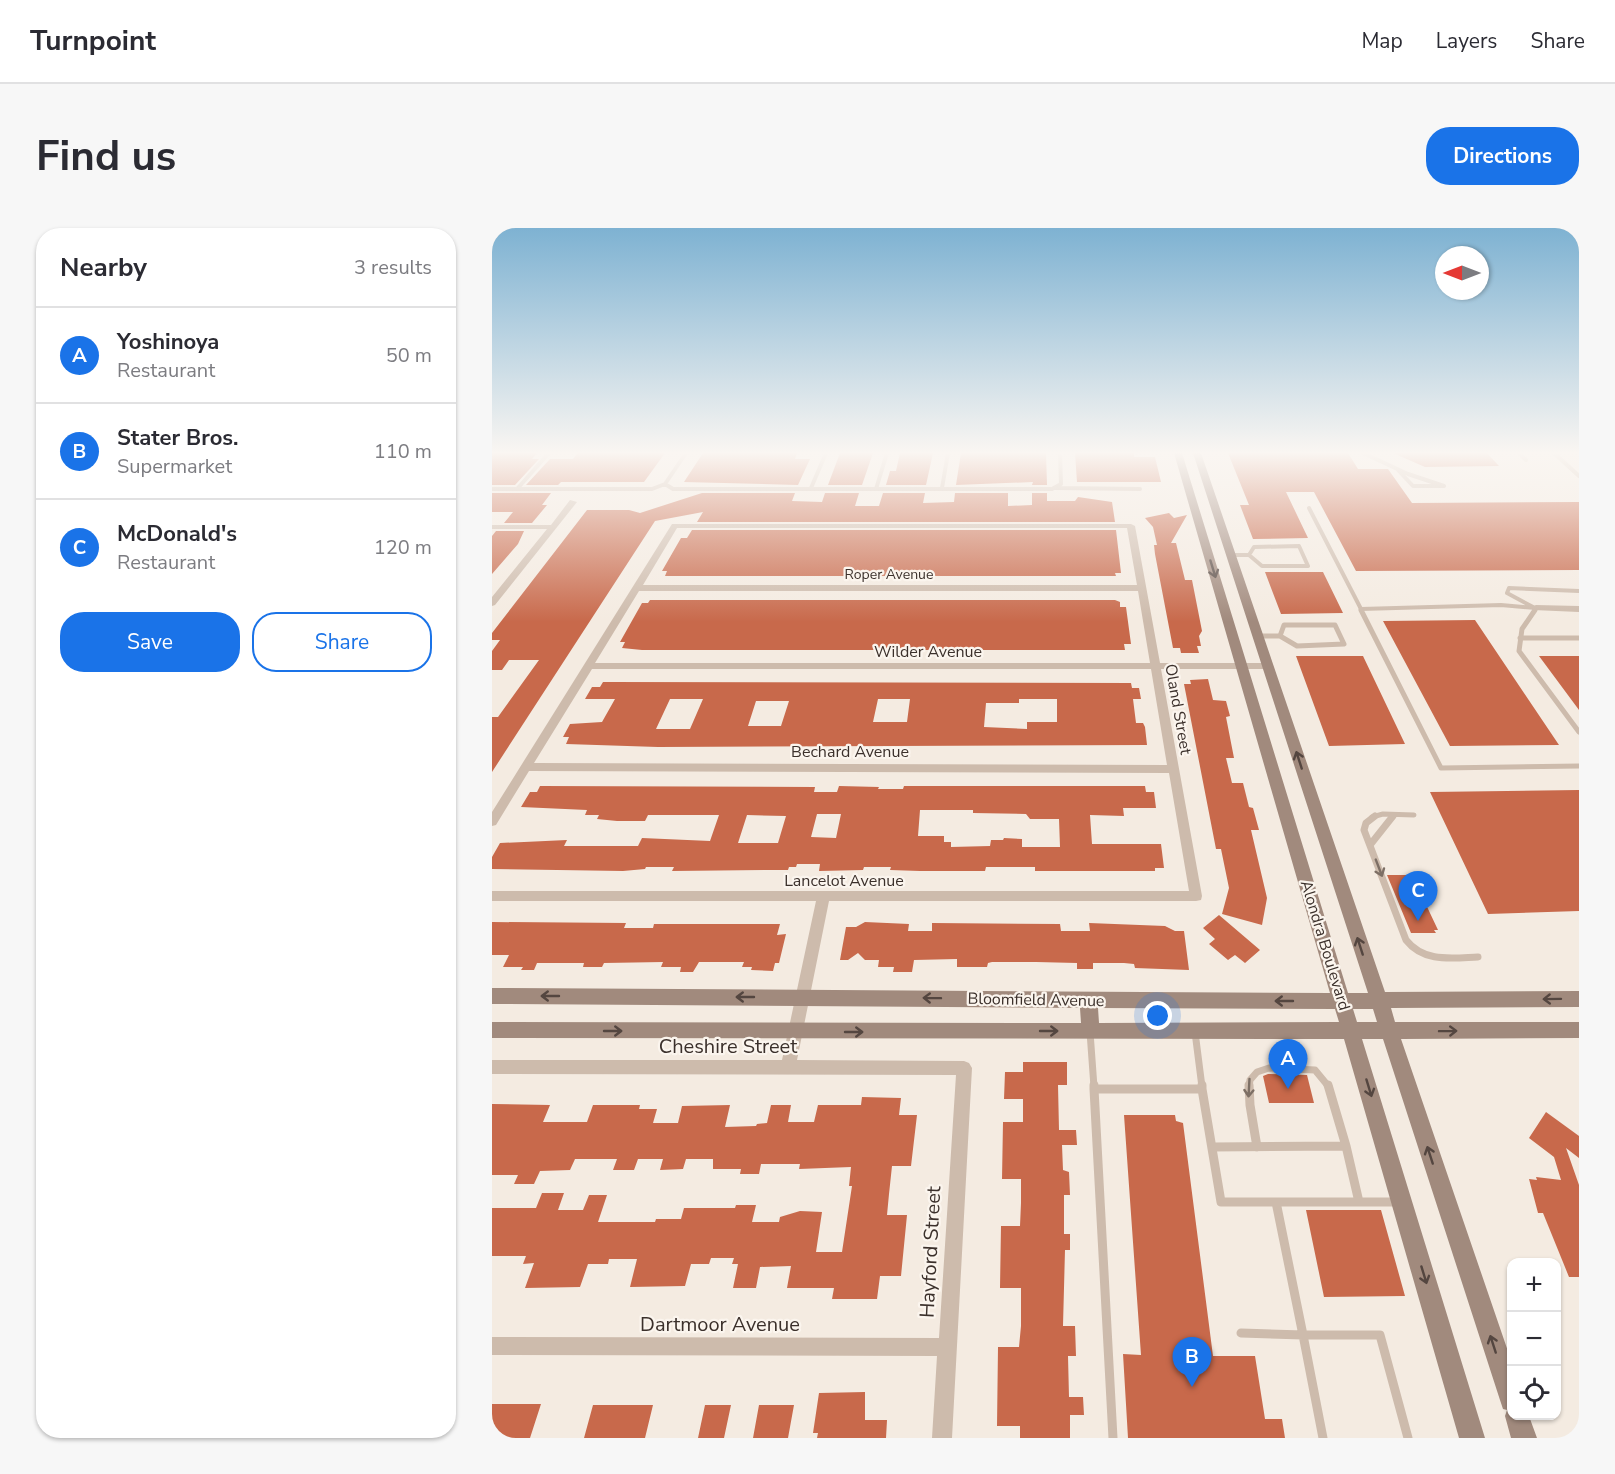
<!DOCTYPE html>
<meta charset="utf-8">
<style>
body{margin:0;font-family:"Nunito Sans",sans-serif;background:#f7f7f7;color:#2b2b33}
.controls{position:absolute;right:18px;bottom:18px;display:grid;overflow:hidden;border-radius:12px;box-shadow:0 2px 4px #0004}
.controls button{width:54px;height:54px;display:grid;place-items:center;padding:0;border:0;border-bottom:2px solid #e1e1e2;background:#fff;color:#2b2b33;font:30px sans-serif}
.compass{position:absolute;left:943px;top:18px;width:54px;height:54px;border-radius:50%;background:#fff;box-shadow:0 2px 4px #0004;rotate:270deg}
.you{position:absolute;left:666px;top:788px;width:21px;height:21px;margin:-15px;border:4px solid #fff;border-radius:50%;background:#1a73e8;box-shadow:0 0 0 9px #1a73e833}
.badge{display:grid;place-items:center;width:39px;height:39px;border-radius:50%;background:#1a73e8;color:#fff;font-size:20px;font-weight:700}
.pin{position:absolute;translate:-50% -50px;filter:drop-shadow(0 2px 3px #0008)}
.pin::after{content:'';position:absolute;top:32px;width:21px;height:18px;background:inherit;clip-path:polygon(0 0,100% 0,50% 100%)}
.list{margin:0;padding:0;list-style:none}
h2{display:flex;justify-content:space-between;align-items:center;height:78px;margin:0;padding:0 24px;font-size:26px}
h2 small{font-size:20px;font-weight:400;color:#7c7c81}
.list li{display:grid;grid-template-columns:39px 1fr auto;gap:18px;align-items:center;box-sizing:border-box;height:96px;padding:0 24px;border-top:2px solid #e1e1e2}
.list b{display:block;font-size:22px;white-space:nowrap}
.list p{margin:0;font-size:20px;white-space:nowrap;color:#7c7c81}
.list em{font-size:20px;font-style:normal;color:#7c7c81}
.actions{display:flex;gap:12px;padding:18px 24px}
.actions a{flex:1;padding:14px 0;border:2px solid #1a73e8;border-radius:24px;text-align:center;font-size:21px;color:#1a73e8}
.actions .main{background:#1a73e8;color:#fff}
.icon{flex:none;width:33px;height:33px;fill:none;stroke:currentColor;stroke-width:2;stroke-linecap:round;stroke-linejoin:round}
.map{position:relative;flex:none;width:1087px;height:1210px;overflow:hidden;border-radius:24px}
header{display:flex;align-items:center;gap:36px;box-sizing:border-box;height:84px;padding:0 30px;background:#fff;border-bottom:2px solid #e1e1e2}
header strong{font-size:28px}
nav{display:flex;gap:33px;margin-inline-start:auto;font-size:21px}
.intro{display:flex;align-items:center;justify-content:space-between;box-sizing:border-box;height:144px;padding:0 36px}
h1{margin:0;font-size:42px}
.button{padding:15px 27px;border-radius:24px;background:#1a73e8;color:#fff;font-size:21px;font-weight:700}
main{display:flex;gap:36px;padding:0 36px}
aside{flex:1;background:#fff;border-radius:24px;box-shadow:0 2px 4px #0004}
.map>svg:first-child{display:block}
.building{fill:#c8694b;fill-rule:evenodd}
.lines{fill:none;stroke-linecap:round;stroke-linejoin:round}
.service-far3{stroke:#cdbbac;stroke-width:4}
.service-far2{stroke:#cdbbac;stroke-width:5}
.service-far1{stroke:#cdbbac;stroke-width:7}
.service{stroke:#cdbbac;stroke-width:9}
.minor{fill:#cdbbac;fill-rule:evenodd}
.secondary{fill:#a18a7d;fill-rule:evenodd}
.oneway{stroke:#544640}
.oneway2{stroke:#7d6f65}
.labels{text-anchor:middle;stroke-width:4.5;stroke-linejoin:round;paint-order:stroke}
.far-street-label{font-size:14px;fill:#3b302b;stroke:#fbf5ee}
.street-label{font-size:16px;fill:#3b302b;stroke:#fbf5ee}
.near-street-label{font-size:20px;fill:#3b302b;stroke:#fbf5ee}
</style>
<header>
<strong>Turnpoint</strong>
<nav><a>Map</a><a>Layers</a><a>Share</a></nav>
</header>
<div class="intro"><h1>Find us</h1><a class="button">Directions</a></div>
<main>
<aside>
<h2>Nearby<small>3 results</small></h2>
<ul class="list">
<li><span class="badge">A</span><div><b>Yoshinoya</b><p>Restaurant</p></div><em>50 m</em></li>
<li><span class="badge">B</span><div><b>Stater Bros.</b><p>Supermarket</p></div><em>110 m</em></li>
<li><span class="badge">C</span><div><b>McDonald's</b><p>Restaurant</p></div><em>120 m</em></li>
</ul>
<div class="actions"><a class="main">Save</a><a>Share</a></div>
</aside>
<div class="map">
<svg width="1087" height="1210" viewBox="0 0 1087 1210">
<rect width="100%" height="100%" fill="#f4ebe1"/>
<path class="building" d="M0 225H45L40 231H47L23 257H0Z
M86 225H173L152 254H69L66 257H34L58 231H81Z
M211 225H305L303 231H318L306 257 192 254Z
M348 225H381L370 257H336Z
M408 225H441L434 257H394L398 243H404Z
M469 225H554L555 257H540L541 254 464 257Z
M583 225H642V229H663L669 254H585Z
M736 225H856L866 241H896L920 275 1087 274V342L864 343 822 264H794L816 310 761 311 748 277H757Z
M901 225H995L1007 238 933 239Z
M0 265H59L50 277H55L40 295H12L21 284H0Z
M210 265H303L300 273 330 274 333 265H367L363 278H387L391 265H433L431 275 462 274 463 265H516V278L540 277V265H555V273H583L586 269 620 274 623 294H205L211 284 163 293 0 544V489H6L47 432H17L10 442H0V423L8 412H0V405L95 282H137L148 285Z
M677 285 682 290 695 287 679 315H684L693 352H700L710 403 707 408 709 418H705L707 425H689L688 420H681L663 326 662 317H665L661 299 653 290Z
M200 302H624L629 345H623L624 348H173L175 343H170L189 310H195Z
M4 303H32L26 316 0 346V308Z
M773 344H831L851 385 789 386Z
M158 372H623L628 374V379H634L639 416H632L633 422H150L130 420 133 414H128L150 375H156Z
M983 392 1067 517 958 518 891 393Z
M804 428H871L913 516 837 518Z
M1047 428H1087V482Z
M716 451 721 472 734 473 738 488 734 489 742 530H734L740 555H751L757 579 761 580 767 602H759L775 670 770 697 730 686 737 660 729 621H724L692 456H699L698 452Z
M111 454 639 455 640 460H647L649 471H641L644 495H651L653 499 655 517 166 519 74 516 77 509H71L78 496 110 494 123 471H93L100 459H108ZM178 471H211L198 501H164ZM386 471H418L415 494H381ZM527 471H565V494H535V501L492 499 494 475H527ZM264 473H297L289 498H256Z
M48 558 323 559 322 564H345L347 558 387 559 386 561H411L412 558H653L654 564H662L664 580H631L632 588 598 587 600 616H669L672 640H663V643H543V639H494L493 643H428L398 642 399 639H372L371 642 327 643 328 636H305L304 639H297L296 642H272L180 643 182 639H154L153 641 131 643 0 641V629L8 615 75 612 72 618H146L150 610 218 613 227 587H156L153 593H125L105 591 107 587H93L95 582 29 579 38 564H45ZM428 582H481V585L534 586 538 591H567L568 619H530V611L512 610 511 612H499L498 618 459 619V614H452V608H426ZM325 586H349L344 610 319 609ZM255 587 294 588 286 615H246Z
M1087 562V683L996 686 938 564Z
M895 647H920L946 702H942L944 705H919Z
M727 687 768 722 753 735 743 727 736 732 717 716 723 711 711 700Z
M0 694 134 695 132 700H161L162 696H288L285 707 294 706 287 735H283L281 743 259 742 260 739H250L252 734H207L201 744H188L189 739H169L171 734 112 735 110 739H91L92 735H45L42 742H29L31 739H11L17 727H0Z
M373 694 417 696 416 703H440V695L568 696 569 703H598L597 695 673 698 683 703H692L697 742 643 740 642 736 632 735H601V741H585V735L544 734H500L496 735 495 739H465V731L422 732 420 744H401L402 739H386L387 732H373L366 725 356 732H348L354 699H364Z
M531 834H575V857H566L567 902H584L585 917H570L571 942 577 944 578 967H572V1006H578V1022H573L571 1098H583L584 1128H576L577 1169H591L592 1187H578V1210H528V1198H505L506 1119H527L529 1098V1060H508L509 998H528L529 975V951H510L511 894H531V871H512L513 844H531Z
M776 846 815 847 822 875H777L771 848Z
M370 869 409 870 407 887H425L419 938H400L397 966 395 987H415L409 1048H388L385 1071H340L342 1060H295L299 1038 268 1039 264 1060H241L246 1036H240L242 1030H219L217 1036H199L193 1058 138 1059 145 1031H117L116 1036H96L88 1059 33 1060 42 1035 31 1036 34 1028H0V980H44L50 965H72L66 982H91L97 967H115L106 994H163L164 991H189L192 980H243L244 977H264L260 994H287L288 989 308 983 330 984 324 1024H350L360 958H357L359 939 307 941 308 936H269L267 946H248L249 941H221V931H194L191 941 168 942 171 931H146L142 942H121L125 931H83L78 942 48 943 42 956H22L26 947H0V876L58 877 51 894H95L101 877H148L147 881H165L161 895H186L190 878 238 877 233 899 264 898 265 896 275 895 279 877H299L296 894H322L326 877H369Z
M1054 884 1087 908V930L1074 920 1087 957V1049H1077L1051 985H1046L1037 951 1045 952 1044 949 1069 952 1062 929 1037 910Z
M632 887H683L684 893 691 895 721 1128H763L773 1191H790L793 1210H636L631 1126 649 1127Z
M814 982H889L913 1068 832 1069Z
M373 1164V1192H395L394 1210H325L326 1205H321L327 1165Z
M0 1176H49L38 1210H0Z
M101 1177H161L153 1210H92Z
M213 1177H239L232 1210H206Z
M267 1177H302L296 1210H261Z"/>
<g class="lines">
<path class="service-far3" d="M194 225 173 256 181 261H560L569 256 568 225
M871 225 916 246 952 258H921L906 242
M1027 225 1034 232
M1062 225 1087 248
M319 260 334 225
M450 260 456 225
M563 260 648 261
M0 261H160L173 256
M25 261 57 225
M384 261 395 225
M817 280 869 381
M807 318 816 338H770L757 327 762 319Z
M739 327H757
M1041 379 1015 365 1017 360 1087 363
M870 383 869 381 1009 377 1044 380
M1042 383 1044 380"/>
<path class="service-far2" d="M869 382 949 540 1087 538
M1043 382 1030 401 1027 423 1087 504
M792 397H843L852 416 805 418 788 408Z
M766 408H788
M1028 410H1087
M880 589 891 586 922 587
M900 589 902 587"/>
<path class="service-far1" d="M883 588 874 595 872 602 914 712C932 735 960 730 986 729
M878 617 901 588
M598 804 602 859
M703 804 710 859
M757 859 758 852 765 844 777 840 823 842 837 859"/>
<path class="service" d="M602 857V861
M710 857V861
M757 857 758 877 765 919
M836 857 854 918
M721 919 854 918 867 974
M784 974H906
M749 1105 811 1107 831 1210
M621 1210 602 861H710L729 974H784L811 1107H888L916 1210"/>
<path class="minor" d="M78 272 85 274 3 377 0 378V369L55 301H0V297H59Z
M180 296H639L643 298 668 435H776L781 438 776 441H669L710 668 709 672 704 673H337L305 832 472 833 477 835 480 840 460 1210H440L445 1128 0 1127V1109L447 1110 464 847 0 846V832H290L324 673H0V663H697L677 545 37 543 4 597 0 598V584ZM185 300H635L645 357H151ZM147 363H646L658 435H103ZM100 441H659L675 537 42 535Z
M1044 377 1087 378V384L1041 382V378Z"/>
<path class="secondary" d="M682 225H690L856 765H876L701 225H709L893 764 1087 763V779L899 780 903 794H1087V810L909 811 1020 1135V1188H1037L1045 1210H1019L1013 1188 1015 1182 1011 1181 1008 1172 891 811H870L993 1210H967L852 811 0 810V794L589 795 588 780 0 776V760L838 765ZM606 780 843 781 847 794 607 795ZM861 781H881L885 794H865Z"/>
</g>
<defs><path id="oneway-shaft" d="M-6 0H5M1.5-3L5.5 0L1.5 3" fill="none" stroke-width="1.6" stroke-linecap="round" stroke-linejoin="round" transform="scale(1.5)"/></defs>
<g class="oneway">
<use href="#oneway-shaft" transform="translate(721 341) rotate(73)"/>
<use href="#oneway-shaft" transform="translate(807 532) rotate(-108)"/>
<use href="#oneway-shaft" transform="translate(868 718) rotate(-108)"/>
<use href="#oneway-shaft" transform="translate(58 768) rotate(-180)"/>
<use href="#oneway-shaft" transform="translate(253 769) rotate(-180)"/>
<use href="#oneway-shaft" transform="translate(440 770) rotate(-179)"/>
<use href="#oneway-shaft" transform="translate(1060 771) rotate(179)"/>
<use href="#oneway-shaft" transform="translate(792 773) rotate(-180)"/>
<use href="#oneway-shaft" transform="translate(121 803)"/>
<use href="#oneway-shaft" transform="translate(557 803)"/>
<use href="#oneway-shaft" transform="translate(956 803) rotate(-1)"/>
<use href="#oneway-shaft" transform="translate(362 804)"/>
<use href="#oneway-shaft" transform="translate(877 860) rotate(73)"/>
<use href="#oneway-shaft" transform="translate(938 927) rotate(-108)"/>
<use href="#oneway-shaft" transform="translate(932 1047) rotate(73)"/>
<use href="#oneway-shaft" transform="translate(1001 1116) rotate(-108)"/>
</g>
<g class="oneway2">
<use href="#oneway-shaft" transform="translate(887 640) rotate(69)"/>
<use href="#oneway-shaft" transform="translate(757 860) rotate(93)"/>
</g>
<linearGradient id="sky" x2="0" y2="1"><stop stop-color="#7eb2d2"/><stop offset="0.57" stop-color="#faf6f2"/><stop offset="1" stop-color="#faf6f2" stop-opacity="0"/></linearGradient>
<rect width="1087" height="394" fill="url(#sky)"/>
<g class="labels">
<g class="far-street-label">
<text x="397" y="351">Roper Avenue</text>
</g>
<g class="street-label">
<text x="436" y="429">Wilder Avenue</text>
<text transform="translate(687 481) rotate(80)" y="6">Oland Street</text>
<text x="358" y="529">Bechard Avenue</text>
<text x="352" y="658">Lancelot Avenue</text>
<text transform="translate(834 717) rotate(73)" y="6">Alondra Boulevard</text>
<text transform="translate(544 771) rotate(1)" y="6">Bloomfield Avenue</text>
</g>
<g class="near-street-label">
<text x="236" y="825">Cheshire Street</text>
<text transform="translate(438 1024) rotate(-87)" y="7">Hayford Street</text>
<text x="228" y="1103">Dartmoor Avenue</text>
</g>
</g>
</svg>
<div class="controls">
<button>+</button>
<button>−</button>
<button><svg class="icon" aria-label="locate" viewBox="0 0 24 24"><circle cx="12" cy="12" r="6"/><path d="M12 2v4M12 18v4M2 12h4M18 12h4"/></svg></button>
</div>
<svg class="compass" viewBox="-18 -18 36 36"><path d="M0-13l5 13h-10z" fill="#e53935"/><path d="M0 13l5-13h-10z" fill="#7c7c81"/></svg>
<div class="you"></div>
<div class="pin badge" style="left:796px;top:861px">A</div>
<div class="pin badge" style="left:700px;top:1159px">B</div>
<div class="pin badge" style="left:926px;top:693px">C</div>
</div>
</main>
